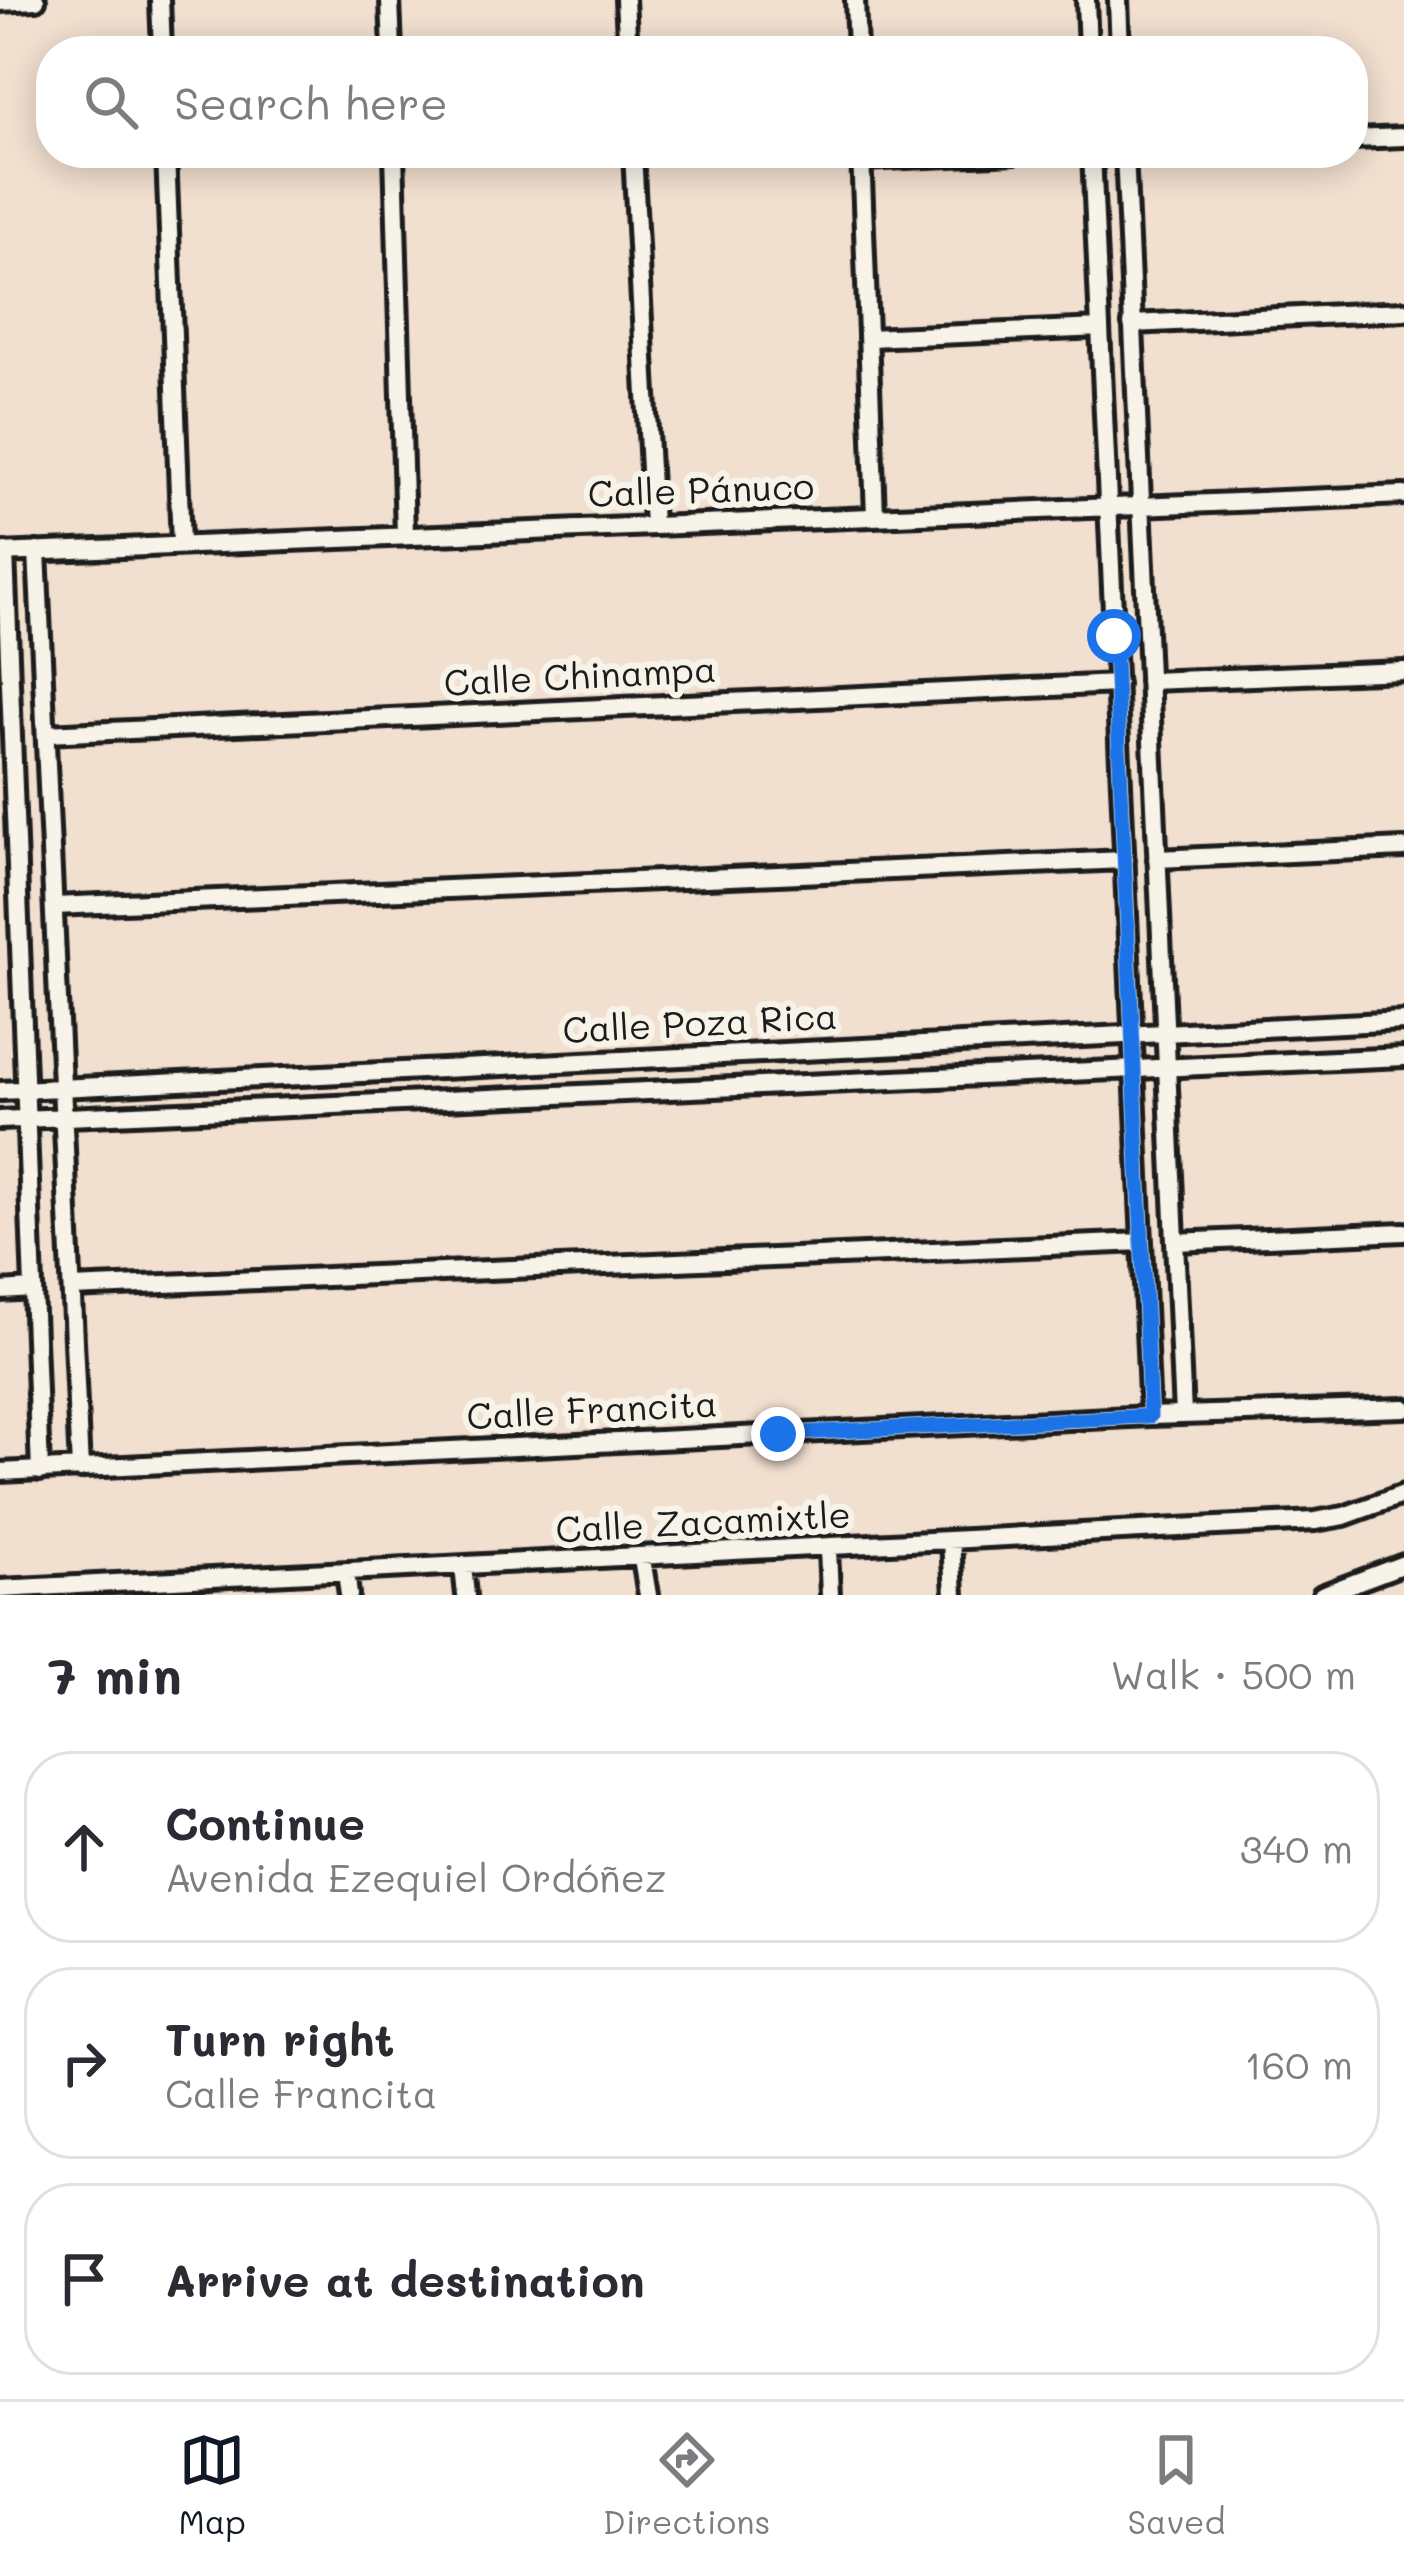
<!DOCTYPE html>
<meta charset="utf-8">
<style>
body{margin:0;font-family:Mali,sans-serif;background:#f2f2f3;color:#2b2b33}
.stop{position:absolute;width:36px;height:36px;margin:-27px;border:9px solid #1a73e8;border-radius:50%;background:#fff}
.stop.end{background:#1a73e8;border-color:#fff;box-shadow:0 3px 12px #0008}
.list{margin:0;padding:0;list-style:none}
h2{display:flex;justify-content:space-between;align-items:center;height:156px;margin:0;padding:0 48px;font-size:51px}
h2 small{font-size:39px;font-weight:400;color:#7c7c81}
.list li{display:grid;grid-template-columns:78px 1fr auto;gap:36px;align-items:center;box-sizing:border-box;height:192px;margin:0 24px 24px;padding:0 24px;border:3px solid #e1e1e2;border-radius:48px}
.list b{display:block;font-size:45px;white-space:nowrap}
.list p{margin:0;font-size:39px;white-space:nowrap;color:#7c7c81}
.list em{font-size:39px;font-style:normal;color:#7c7c81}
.icon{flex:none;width:66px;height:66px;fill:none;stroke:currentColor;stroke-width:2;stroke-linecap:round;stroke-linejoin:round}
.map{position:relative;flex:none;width:1404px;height:1595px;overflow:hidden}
.search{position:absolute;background:#fff;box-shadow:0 6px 30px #0003;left:36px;right:36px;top:36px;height:132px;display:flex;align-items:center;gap:30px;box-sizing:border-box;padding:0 42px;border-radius:48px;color:#7c7c81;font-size:45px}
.sheet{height:804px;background:#fff}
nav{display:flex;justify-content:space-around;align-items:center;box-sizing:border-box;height:168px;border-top:3px solid #e1e1e2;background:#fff;font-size:33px;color:#7c7c81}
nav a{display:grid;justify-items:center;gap:6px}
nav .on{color:#111827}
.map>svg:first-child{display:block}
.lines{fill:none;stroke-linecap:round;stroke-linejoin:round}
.minor-casing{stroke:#1c1c1c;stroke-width:26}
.minor{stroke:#f7f3e8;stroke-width:16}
.route{stroke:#1a73e8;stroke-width:15}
.labels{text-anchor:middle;stroke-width:12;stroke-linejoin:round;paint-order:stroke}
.street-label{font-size:36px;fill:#1c1c1c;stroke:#f7f3e8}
</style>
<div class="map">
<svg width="1404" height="1595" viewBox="0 0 1404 1595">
<rect width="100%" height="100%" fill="#f1dfcf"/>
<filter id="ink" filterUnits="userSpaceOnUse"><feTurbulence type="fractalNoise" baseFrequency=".00833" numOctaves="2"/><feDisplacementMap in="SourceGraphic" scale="24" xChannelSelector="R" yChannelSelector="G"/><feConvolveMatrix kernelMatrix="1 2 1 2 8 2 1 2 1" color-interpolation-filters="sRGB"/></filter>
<g filter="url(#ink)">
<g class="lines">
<defs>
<path id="minor" d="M160 0 162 51
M390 0 392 51
M625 0 628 51
M855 0 857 51
M1086 0 1088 51
M1118 0 1120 51
M0 2 36 0
M1353 139 1404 137
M166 153 181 545
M394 153 405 535
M633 153 653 525
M861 153 875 515
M1092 153 1150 1416
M1125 153 1183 1415
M862 160 1016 153
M1132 324 1404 311
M868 338 1100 328
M37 551 80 1469
M5 552 40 1471
M0 553 1404 495
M1149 681 1404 671
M46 734 1117 684
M1157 859 1404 848
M54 906 1125 860
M0 1091 1404 1021
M0 1120 1404 1057
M1175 1242 1404 1232
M72 1288 1142 1242
M0 1291 33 1289
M0 1472 1150 1416 1404 1408
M951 1541 954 1595
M828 1549 830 1595
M642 1559 648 1595
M463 1567 466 1595
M346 1572 349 1595
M0 1589 1315 1521 1344 1516 1404 1494
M1322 1595 1404 1564"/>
</defs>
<use href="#minor" class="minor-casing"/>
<use href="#minor" class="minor"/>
</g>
</g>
<g class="lines" filter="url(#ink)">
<path class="route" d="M778 1434 1150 1416 1114 636"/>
</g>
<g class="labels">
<g class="street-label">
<text transform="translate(701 490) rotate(-2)" y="13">Calle Pánuco</text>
<text transform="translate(580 676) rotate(-3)" y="13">Calle Chinampa</text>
<text transform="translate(700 1023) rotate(-3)" y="13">Calle Poza Rica</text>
<text transform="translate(592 1410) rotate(-3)" y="13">Calle Francita</text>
<text transform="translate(703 1522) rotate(-3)" y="13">Calle Zacamixtle</text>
</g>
</g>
</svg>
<div class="stop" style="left:1114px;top:636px"></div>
<div class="stop end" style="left:778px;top:1434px"></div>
<div class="search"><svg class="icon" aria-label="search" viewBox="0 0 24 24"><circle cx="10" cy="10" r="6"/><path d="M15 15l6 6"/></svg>Search here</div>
</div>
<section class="sheet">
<h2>7 min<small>Walk · 500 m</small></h2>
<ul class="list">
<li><svg class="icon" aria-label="ahead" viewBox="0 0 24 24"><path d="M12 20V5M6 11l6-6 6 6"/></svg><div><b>Continue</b><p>Avenida Ezequiel Ordóñez</p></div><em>340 m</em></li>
<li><svg class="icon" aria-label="right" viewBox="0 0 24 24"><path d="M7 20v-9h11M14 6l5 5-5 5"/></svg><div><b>Turn right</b><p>Calle Francita</p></div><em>160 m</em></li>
<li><svg class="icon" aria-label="arrive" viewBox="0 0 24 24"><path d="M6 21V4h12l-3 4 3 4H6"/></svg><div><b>Arrive at destination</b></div></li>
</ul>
</section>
<nav>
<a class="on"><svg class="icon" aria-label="map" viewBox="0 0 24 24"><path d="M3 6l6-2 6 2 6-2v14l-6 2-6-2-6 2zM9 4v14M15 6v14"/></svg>Map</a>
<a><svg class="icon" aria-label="directions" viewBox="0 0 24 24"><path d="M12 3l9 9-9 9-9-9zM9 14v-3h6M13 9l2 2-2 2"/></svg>Directions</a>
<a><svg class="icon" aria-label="saved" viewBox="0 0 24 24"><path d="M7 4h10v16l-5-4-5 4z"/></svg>Saved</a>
</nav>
